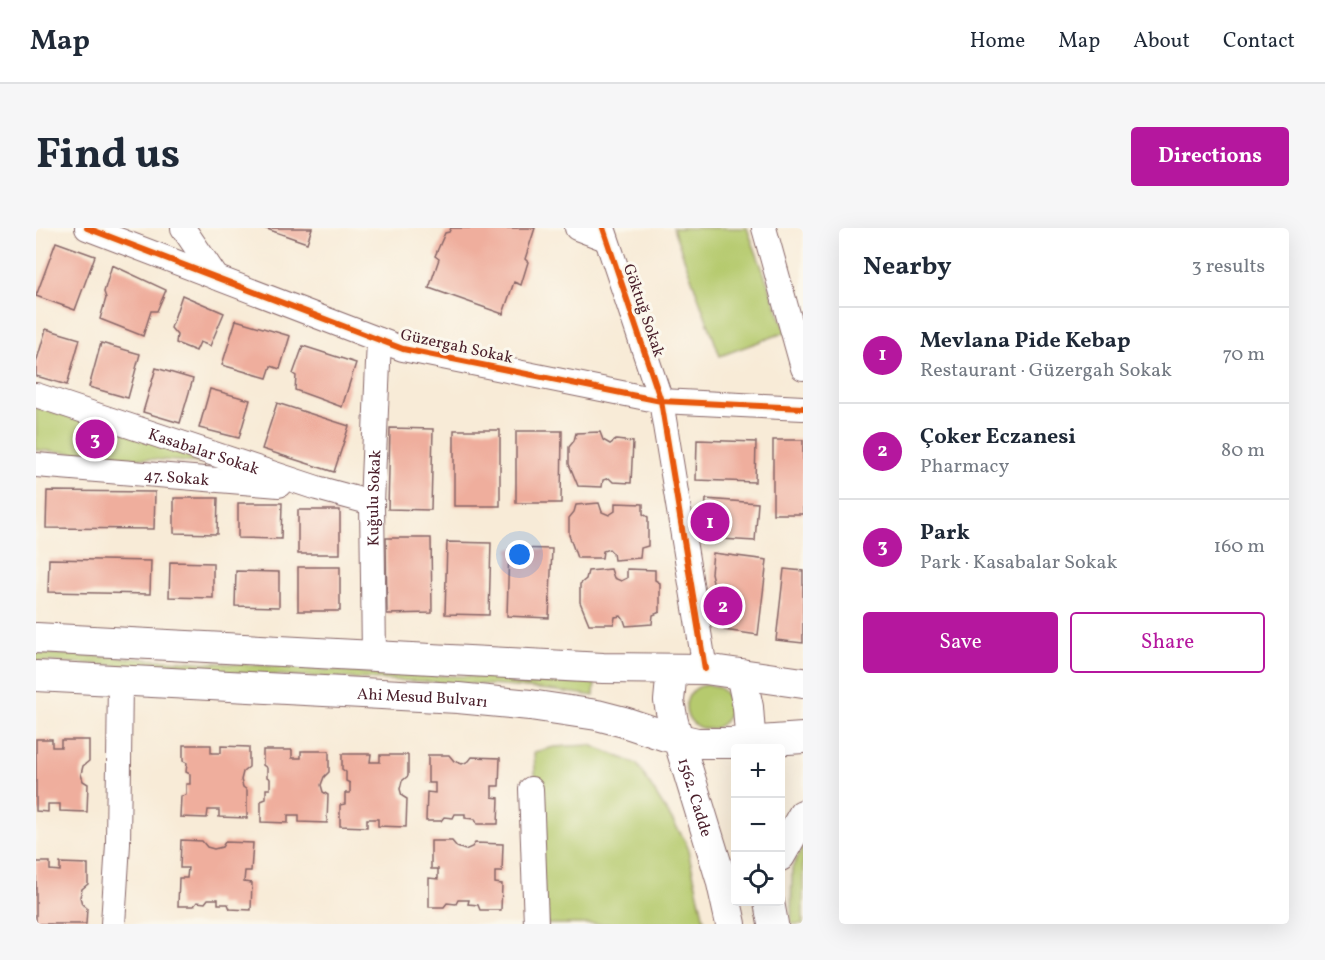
<!DOCTYPE html>
<meta charset="utf-8">
<style>
body{margin:0;font-family:Vollkorn,serif;background:#f6f6f7;color:#1f2937}
.controls{position:absolute;right:18px;bottom:18px;display:grid;overflow:hidden;border-radius:6px;box-shadow:0 6px 24px #0002}
.controls button{width:54px;height:54px;display:grid;place-items:center;padding:0;border:0;border-bottom:2px solid #e0e1e3;background:#fff;color:#1f2937;font:30px sans-serif}
.you{position:absolute;left:484px;top:327px;width:21px;height:21px;margin:-15px;border:4px solid #fff;border-radius:50%;background:#1a73e8;box-shadow:0 0 0 9px #1a73e833}
.badge{display:grid;place-items:center;width:39px;height:39px;border-radius:50%;background:#b5179e;color:#fff;font-size:20px;font-weight:700}
.pin{position:absolute;translate:-50% -50%;border:3px solid #fff;box-shadow:0 2px 6px #0006}
.list{margin:0;padding:0;list-style:none}
h2{display:flex;justify-content:space-between;align-items:center;height:78px;margin:0;padding:0 24px;font-size:26px}
h2 small{font-size:20px;font-weight:400;color:#747a83}
.list li{display:grid;grid-template-columns:39px 1fr auto;gap:18px;align-items:center;box-sizing:border-box;height:96px;padding:0 24px;border-top:2px solid #e0e1e3}
.list b{display:block;font-size:22px;white-space:nowrap}
.list p{margin:0;font-size:20px;white-space:nowrap;color:#747a83}
.list em{font-size:20px;font-style:normal;color:#747a83}
.actions{display:flex;gap:12px;padding:18px 24px}
.actions a{flex:1;padding:14px 0;border:2px solid #b5179e;border-radius:6px;text-align:center;font-size:21px;color:#b5179e}
.actions .main{background:#b5179e;color:#fff}
.icon{flex:none;width:33px;height:33px;fill:none;stroke:currentColor;stroke-width:2;stroke-linecap:round;stroke-linejoin:round}
.map{position:relative;flex:none;width:767px;height:696px;overflow:hidden;border-radius:6px}
header{display:flex;align-items:center;gap:36px;box-sizing:border-box;height:84px;padding:0 30px;background:#fff;border-bottom:2px solid #e0e1e3}
header strong{font-size:28px}
nav{display:flex;gap:33px;margin-inline-start:auto;font-size:21px}
.intro{display:flex;align-items:center;justify-content:space-between;box-sizing:border-box;height:144px;padding:0 36px}
h1{margin:0;font-size:42px}
.button{padding:15px 27px;border-radius:6px;background:#b5179e;color:#fff;font-size:21px;font-weight:700}
main{display:flex;gap:36px;padding:0 36px}
aside{flex:1;background:#fff;border-radius:6px;box-shadow:0 6px 24px #0002}
.map>svg:first-child{display:block}
.green{fill:#b6ca6e;stroke:#80744c;stroke-width:1.5}
.building{fill:#efae9d}
.lines{fill:none;stroke-linecap:round;stroke-linejoin:round}
.minor-casing{stroke:#876667;stroke-width:26}
.major-casing{stroke:#876667;stroke-width:32}
.minor{stroke:#fff;stroke-width:24}
.major{stroke:#fff;stroke-width:30}
.cycleway-casing{stroke:#fbf7ec;stroke-width:10}
.cycleway{stroke:#e8590c;stroke-width:6}
.labels{text-anchor:middle;stroke-width:6;stroke-linejoin:round;paint-order:stroke}
.street-label{font-size:16px;fill:#4a1f2b;stroke:#fbf7ec}
</style>
<header>
<strong>Map</strong>
<nav><a>Home</a><a>Map</a><a>About</a><a>Contact</a></nav>
</header>
<div class="intro"><h1>Find us</h1><a class="button">Directions</a></div>
<main>
<div class="map">
<svg width="767" height="696" viewBox="0 0 767 696">
<rect width="100%" height="100%" fill="#fbf7ec"/>
<filter id="ink" filterUnits="userSpaceOnUse"><feTurbulence type="fractalNoise" baseFrequency=".0167" numOctaves="2"/><feDisplacementMap in="SourceGraphic" scale="12" xChannelSelector="R" yChannelSelector="G"/><feConvolveMatrix kernelMatrix="1 2 1 2 8 2 1 2 1" color-interpolation-filters="sRGB"/></filter>
<filter id="wash" filterUnits="userSpaceOnUse"><feTurbulence type="fractalNoise" baseFrequency=".008" numOctaves="4" result="noise"/><feDisplacementMap in="SourceGraphic" scale="24" xChannelSelector="R" yChannelSelector="G"/><feGaussianBlur stdDeviation="1.35" result="paint"/><feColorMatrix in="noise" values="0 0 0 0 0 0 0 0 0 0 0 0 0 0 0 0 0 1.4 0 .05"/><feComposite in="paint" operator="in"/></filter>
<g filter="url(#wash)">
<rect width="100%" height="100%" fill="#f8ebd7"/>
<path class="green" d="M637 0H711L750 104 684 128Z
M0 179 161 225 164 235 0 222Z
M0 425 253 439 347 446 559 452 558 468C474 455 388 454 304 450 203 446 101 438 0 433Z
M650 479a22 22 0 1 1 44 0a22 22 0 1 1-44 0Z
M554 517 601 536 650 614 669 696H507L498 524 518 519Z
M767 618V696H755L756 640Z"/>
<g id="blocks">
<path class="building" d="M228 0H276L271 15Z
M415 0H499L489 31 492 34 485 57 478 54 467 86 393 60 403 31 399 28 409 5 413 4Z
M20 14 59 28 39 82 0 68Z
M76 37 130 62 121 83H115L107 108 64 91 70 70 68 64Z
M146 67 188 85 174 118 164 114 160 123 140 115 141 107 135 100Z
M200 92 254 108 244 141 235 138 231 150 186 137Z
M10 101 44 111 31 157 0 148V135Z
M65 115 104 126 92 170 53 159Z
M267 118 320 135 306 179 259 162 260 148 257 146Z
M120 140 157 151 144 195 107 184Z
M174 161 214 172 203 210 163 200Z
M241 175 313 198 298 244 226 221Z
M354 200 397 201 395 282 352 281Z
M418 202H464V278H418Z
M480 203H526L525 275H480Z
M564 204 567 212 574 216 580 212 597 214 595 255 577 254 573 250 567 252 566 259 542 258 533 236V219L538 213 540 205Z
M661 212 720 214 719 254 660 252Z
M737 212H767V286H737Z
M11 263 119 264 118 301 10 300Z
M138 270H182L181 306 138 305Z
M670 271 722 275 719 313 668 310Z
M202 275H246L245 311 202 310Z
M563 275 566 284 573 287 579 283V275L607 276V286L612 289V318L605 320 604 330 578 332 577 325 573 321 567 323 566 330H541L533 307V290L538 284 540 277Z
M262 282H304V326H262Z
M350 310H395L396 385 351 386Z
M411 314 455 315 453 387 409 386Z
M473 320 516 321 513 390 471 388Z
M677 325 731 332 722 407 688 402 675 345Z
M13 331 115 333 114 366 12 364Z
M134 334 177 335V370L133 369Z
M262 339H304V383H262Z
M575 341 578 350 585 353 591 350V341L619 342V352L624 355V384L617 387 616 396 590 398 588 392 585 388 579 389 578 396H553L544 374V356L550 351 552 343Z
M748 341 767 343V415L740 412Z
M200 343 243 344V379L199 378Z
M0 511H16V519H25V512H53V533L47 538 45 546 47 553 52 556 51 584 24 583V576H12V584L0 583Z
M147 517H175V525H185V518L213 519V539L207 544 205 552 207 559 211 562V590L183 589V582H172L171 590 144 589 145 568 150 567V556H154V546L150 544 151 535 147 533Z
M227 522H256V530H265V523H293V544L288 549 285 557 287 564 292 567 291 595 263 594V587H252V595L225 594V573L230 571V561H234V551L231 549V540L227 537Z
M306 526H335L334 534H344V527H372V548L366 553 364 561 366 568 371 571 370 599 342 598V591H331V599L304 598V577L309 576V565H314V555L310 553V544L306 541Z
M392 527H413L418 533 426 536 433 533 436 529 464 530 463 558H456V569L463 570 462 596H441L439 591 429 590V586H419L417 590 408 589 405 593H390L391 564 399 565V555H392Z
M145 612 166 613 171 619 178 621 186 619 189 614 217 615 215 643H209L208 654 216 655 215 682 194 681 192 676H182V671H172L169 675 161 674 158 678H142L143 650H151L152 640H144Z
M395 613H416L421 619 429 622 436 619 439 615 467 616 466 644H459V655L466 656 465 682H444L442 677 432 676 433 672H422L420 676 411 675 408 679H393V650L402 651V641H395Z
M0 634H14V642L24 643V635L52 636V656L46 661 44 669 46 676 51 680 50 696H0Z"/>
</g>
</g>
<g filter="url(#ink)">
<use href="#blocks" fill-opacity="0" stroke="#876667" stroke-width="1.5"/>
<g class="lines">
<defs>
<g id="minor">
<path d="M51 0 367 121 625 173 767 180"/>
<path d="M147 0 181 50"/>
<path d="M541 0 570 11"/>
<path d="M567 0 625 173 669 441"/>
<path d="M728 0 767 140"/>
<path id="s1" d="M0 167 281 260 336 275"/>
<path id="s2" d="M0 237 243 257"/>
<path id="s3" d="M338 428 336 275 343 112"/>
<path d="M495 561 500 696"/>
<path d="M77 696 82 616 84 452"/>
</g>
<g id="major">
<path d="M0 410 567 440 669 441 767 455"/>
<path id="s4" d="M636 441 633 473 637 494 685 651 695 696"/>
<path d="M705 446 712 479 715 520"/>
<path id="s5" d="M0 448 422 470 494 477 561 487 588 494 630 508 661 515H694L767 510"/>
<path d="M744 628 767 587"/>
<path d="M733 674 737 696"/>
</g>
</defs>
<use href="#minor" class="minor-casing"/>
<use href="#major" class="major-casing"/>
<use href="#minor" class="minor"/>
<use href="#major" class="major"/>
<defs>
<path id="cycleway" d="M51 0 367 121 625 173 767 180
M567 0 625 173 669 441"/>
</defs>
<use href="#cycleway" class="cycleway-casing"/>
<use href="#cycleway" class="cycleway"/>
</g>
</g>
<g class="labels">
<g class="street-label">
<text transform="translate(609 82) rotate(71)" y="6">Göktuğ Sokak</text>
<text transform="translate(421 117) rotate(12)" y="6">Güzergah Sokak</text>
<text dy="6" stroke="none"><textPath href="#s1" startOffset="177">Kasabalar Sokak</textPath></text>
<text dy="6" stroke="none"><textPath href="#s2" startOffset="141">47. Sokak</textPath></text>
<text dy="6" stroke="none"><textPath href="#s3" startOffset="158">Kuğulu Sokak</textPath></text>
<text dy="6" stroke="none"><textPath href="#s5" startOffset="387">Ahi Mesud Bulvarı</textPath></text>
<text dy="6" stroke="none"><textPath href="#s4" startOffset="132">1562. Cadde</textPath></text>
</g>
</g>
</svg>
<div class="controls">
<button>+</button>
<button>−</button>
<button><svg class="icon" aria-label="locate" viewBox="0 0 24 24"><circle cx="12" cy="12" r="6"/><path d="M12 2v4M12 18v4M2 12h4M18 12h4"/></svg></button>
</div>
<div class="you"></div>
<div class="pin badge" style="left:674px;top:294px">1</div>
<div class="pin badge" style="left:687px;top:378px">2</div>
<div class="pin badge" style="left:59px;top:211px">3</div>
</div>
<aside>
<h2>Nearby<small>3 results</small></h2>
<ul class="list">
<li><span class="badge">1</span><div><b>Mevlana Pide Kebap</b><p>Restaurant · Güzergah Sokak</p></div><em>70 m</em></li>
<li><span class="badge">2</span><div><b>Çoker Eczanesi</b><p>Pharmacy</p></div><em>80 m</em></li>
<li><span class="badge">3</span><div><b>Park</b><p>Park · Kasabalar Sokak</p></div><em>160 m</em></li>
</ul>
<div class="actions"><a class="main">Save</a><a>Share</a></div>
</aside>
</main>
